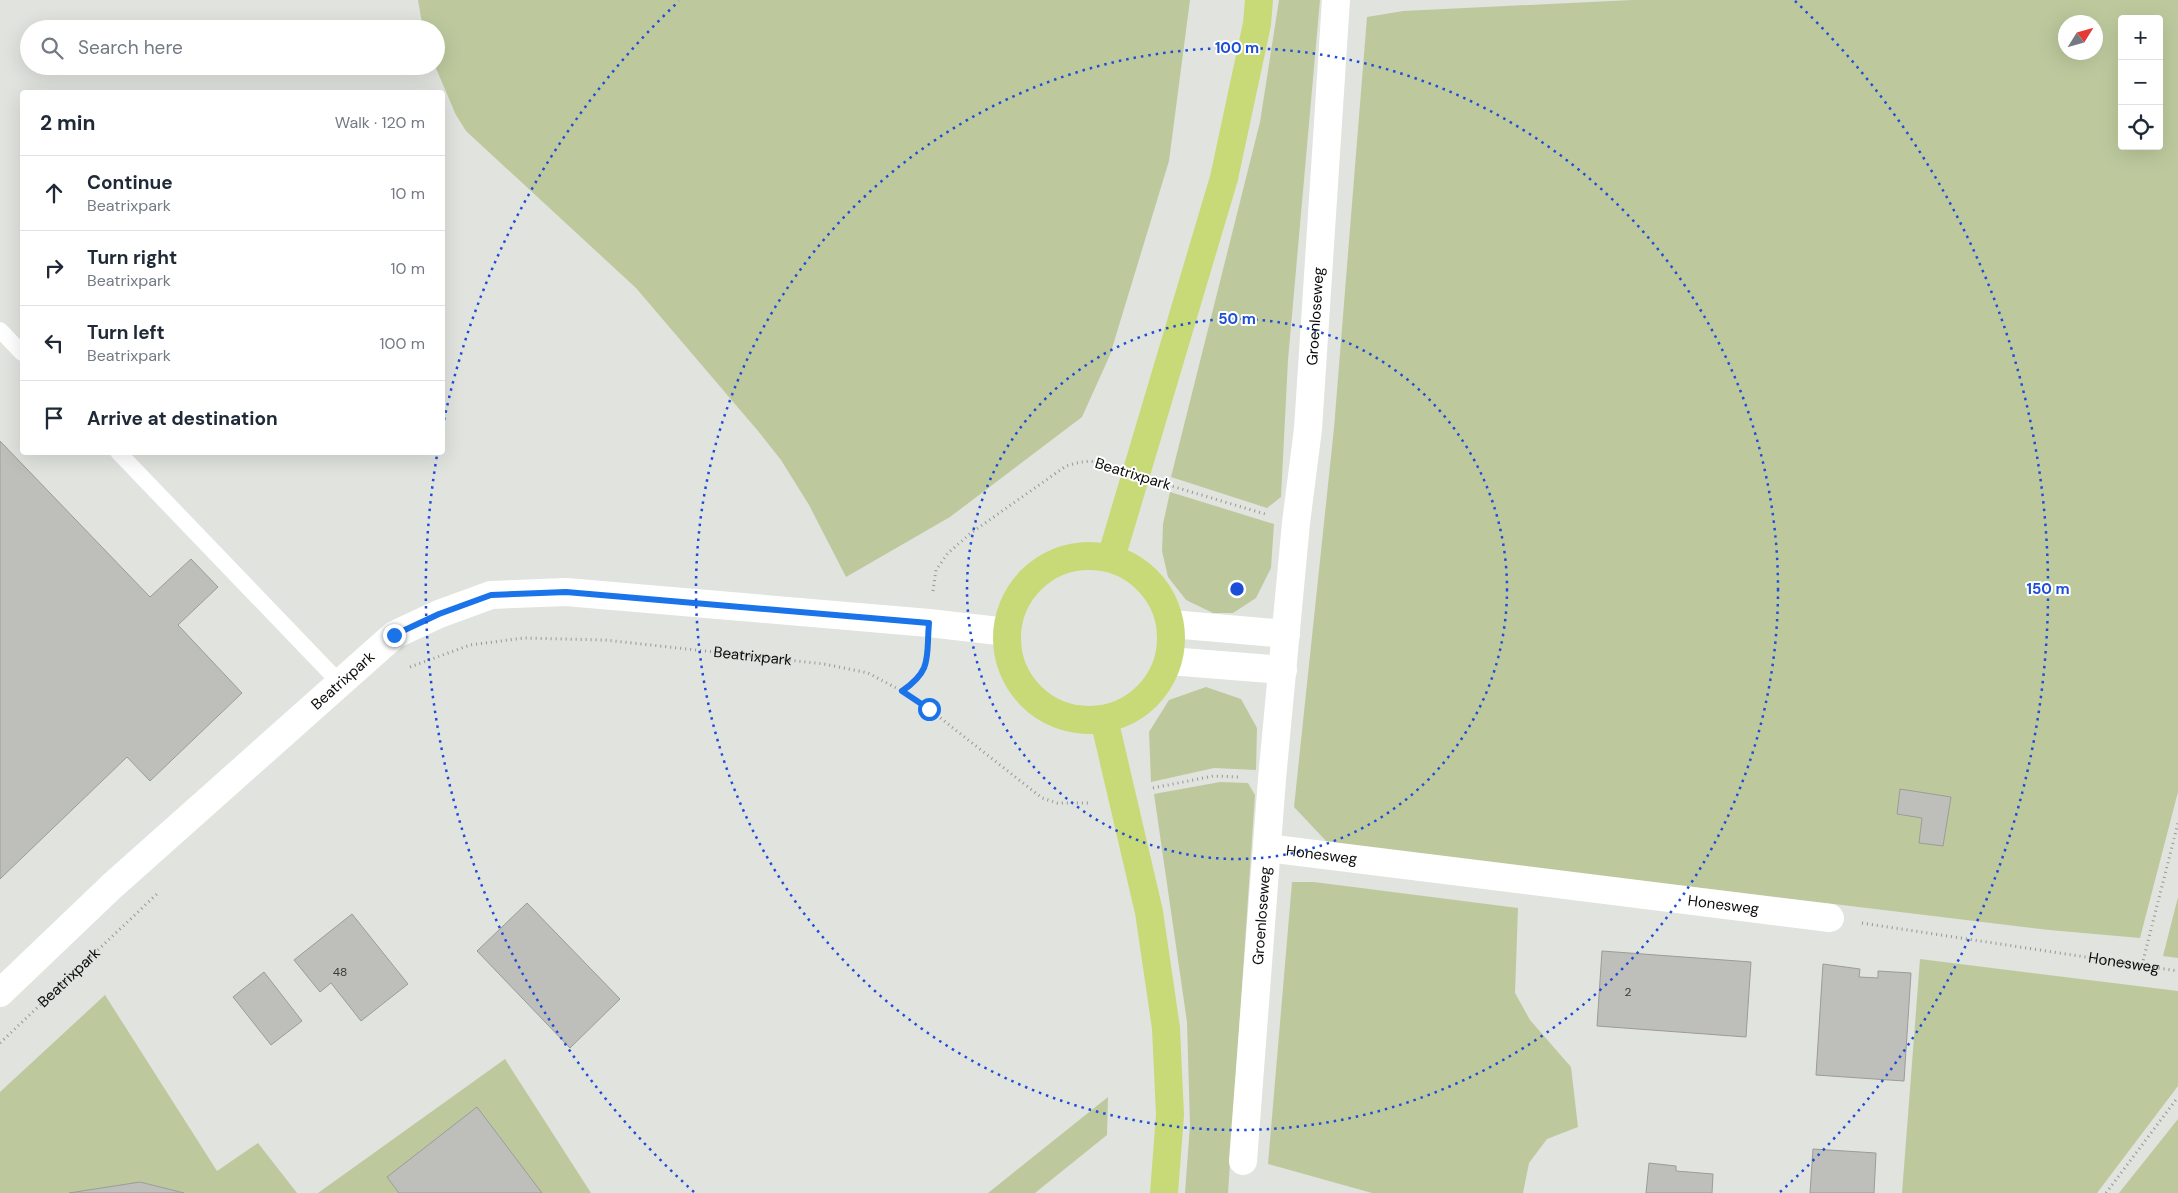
<!DOCTYPE html>
<meta charset="utf-8">
<style>
body{margin:0;font-family:"DM Sans",sans-serif;background:#f2f2f3;color:#1f2937}
.controls{position:absolute;right:15px;top:15px;display:grid;overflow:hidden;border-radius:5px;box-shadow:0 5px 20px #0002}
.controls button{width:45px;height:45px;display:grid;place-items:center;padding:0;border:0;border-bottom:1px solid #e0e1e3;background:#fff;color:#1f2937;font:25px sans-serif}
.compass{position:absolute;left:2058px;top:15px;width:45px;height:45px;border-radius:50%;background:#fff;box-shadow:0 5px 20px #0002;rotate:53deg}
.stop{position:absolute;width:15px;height:15px;margin:-11px;border:4px solid #1a73e8;border-radius:50%;background:#fff}
.stop.end{background:#1a73e8;border-color:#fff;box-shadow:0 1px 5px #0008}
.list{margin:0;padding:0;list-style:none}
h2{display:flex;justify-content:space-between;align-items:center;height:65px;margin:0;padding:0 20px;font-size:21px}
h2 small{font-size:16px;font-weight:400;color:#747a83}
.list li{display:grid;grid-template-columns:32px 1fr auto;gap:15px;align-items:center;box-sizing:border-box;height:75px;padding:0 20px;border-top:1px solid #e0e1e3}
.list b{display:block;font-size:19px;white-space:nowrap}
.list p{margin:0;font-size:16px;white-space:nowrap;color:#747a83}
.list em{font-size:16px;font-style:normal;color:#747a83}
.icon{flex:none;width:28px;height:28px;fill:none;stroke:currentColor;stroke-width:2;stroke-linecap:round;stroke-linejoin:round}
.map{position:relative;flex:none;width:2178px;height:1193px;overflow:hidden}
.search{position:absolute;background:#fff;box-shadow:0 5px 20px #0002;left:20px;top:20px;width:425px;height:55px;display:flex;align-items:center;gap:12px;box-sizing:border-box;padding:0 18px;border-radius:28px;color:#747a83;font-size:19px}
.panel{position:absolute;background:#fff;box-shadow:0 5px 20px #0002;left:20px;top:90px;width:425px;height:365px;border-radius:5px}
.map>svg:first-child{display:block}
.green{fill:#bdc99d;fill-rule:evenodd}
.building{fill:#bebfbb;stroke:#9b9c98}
.lines{fill:none;stroke-linecap:round;stroke-linejoin:round}
.path{stroke:#969895;stroke-width:3;stroke-dasharray:1 4;stroke-linecap:butt}
.lane{stroke:#fff;stroke-width:16}
.street{stroke:#fff;stroke-width:28}
.secondary{stroke:#fff;stroke-width:28}
.primary{stroke:#c8da77;stroke-width:28}
.route{stroke:#1a73e8;stroke-width:6}
.ring{fill:none;stroke:#1d4ed8;stroke-width:2.5;stroke-dasharray:2.5 5}
.labels{text-anchor:middle;stroke-width:4;stroke-linejoin:round;paint-order:stroke}
.number-label{font-size:12px;fill:#383936}
.street-label{font-size:15px;fill:#0b0c0a;stroke:#fff}
.centre{fill:#1d4ed8;stroke:#fff;stroke-width:2.5}
.ring-label{font-size:15px;text-anchor:middle;font-weight:bold;fill:#1d4ed8;stroke:#fff;stroke-width:4;stroke-linejoin:round;paint-order:stroke}
</style>
<div class="map">
<svg width="2178" height="1193" viewBox="0 0 2178 1193">
<rect width="100%" height="100%" fill="#e1e3df"/>
<path class="green" d="M418 0H1190L1169 161 1110 355 1082 417 950 517 846 577 809 505 781 460 758 431 636 288 466 131 456 115 435 66 436 29H423Z
M1279 0H1320L1288 360 1281 497 1267 508 1171 477 1260 122Z
M1632 0H2178V792L2140 938 2049 930 1328 843 1294 807 1334 428 1367 17 1403 11ZM2122 19H2159V146H2122ZM2066 22H2096V52H2066Z
M1170 492 1274 524 1271 568 1256 598 1233 613H1213L1186 600 1168 577 1162 551 1163 524Z
M1206 687 1241 699 1257 728 1256 770 1214 768 1151 782 1149 732 1169 700Z
M1220 782 1248 783 1255 795 1228 1193H1185L1190 1125 1187 1022 1154 794Z
M1292 882H1314L1518 908 1515 993 1530 1020 1571 1067 1578 1127 1547 1139 1529 1163 1523 1193H1372L1268 1164Z
M2178 897V958L2163 956Z
M1920 959 2178 991V1086L2097 1193H1902Z
M105 995 217 1171 258 1143 297 1193H0V1092Z
M505 1059 591 1193H318Z
M1108 1097 1107 1135 1035 1193H988Z
M2178 1119V1193H2119Z"/>
<path class="building" d="M0 441 150 597 191 559 218 587 178 625 242 693 150 781 127 757 0 879Z
M1900 789 1951 797 1943 846 1919 843 1922 818 1897 814Z
M527 903 620 999 570 1048 477 951Z
M352 914 408 984 361 1021 331 983 320 992 294 960Z
M1602 951 1751 962 1746 1037 1597 1026Z
M1823 964 1860 969 1859 977 1878 978V971L1911 973 1904 1081 1816 1075Z
M264 972 302 1021 271 1045 233 997Z
M477 1107 542 1193H399L387 1177Z
M1813 1149 1876 1153 1874 1193H1810Z
M1649 1163 1676 1166V1171L1713 1174 1712 1193H1646Z
M140 1182 184 1193H69Z"/>
<g class="lines">
<g class="path">
<path d="M1168 485 1265 514"/>
<path d="M933 591 936 570 948 553 971 533 1066 466C1079 462 1091 459 1105 464"/>
<path id="s1" d="M410 667 470 645 524 638 605 640 824 664 868 673 902 691 929 709 1042 798 1057 803H1091"/>
<path d="M902 691C919 680 925 675 926 654"/>
<path d="M1153 788 1213 776 1240 777"/>
<path id="s2" d="M1862 923 2178 971"/>
<path d="M2142 965 2178 823"/>
<path id="s3" d="M0 1043 159 892"/>
<path d="M2106 1193 2178 1097"/>
</g>
<path class="lane" d="M0 330 22 353
M118 452 339 682"/>
<g class="street">
<path d="M1171 624 1286 634"/>
<path d="M1169 661 1283 670"/>
<path id="s4" d="M1267 848 1830 918"/>
<path id="s5" d="M1243 1161 1272 779 1296 523 1308 429 1336 0"/>
</g>
<path class="secondary" id="s6" d="M0 993 112 886 394 635 439 614 491 595 566 592 929 623 1007 632"/>
<path class="primary" d="M1007 638a82 82 0 1 1 164 0a82 82 0 1 1-164 0Z
M1111 558 1224 178 1257 24 1259 0
M1104 719 1149 912 1166 1028 1170 1115 1164 1193"/>
</g>
<g class="lines">
<path class="route" d="M394 635 439 614 491 595 566 592 929 623C926 657 933 670 902 691L929 709"/>
</g>
<g class="ring">
<circle cx="1237" cy="589" r="270"/>
<circle cx="1237" cy="589" r="541"/>
<path d="M694 1192A811 811 0 0 1 437 455M444 420A811 811 0 0 1 679 1M1795 1A811 811 0 0 1 1780 1192"/>
</g>
<g class="labels">
<g class="number-label">
<text x="340" y="976">48</text>
<text x="1628" y="996">2</text>
</g>
<g class="street-label">
<text dy="5" stroke="none"><textPath href="#s5" startOffset="848">Groenloseweg</textPath></text>
<text transform="translate(1133 474) rotate(17)" y="5">Beatrixpark</text>
<text dy="5" stroke="none"><textPath href="#s1" startOffset="348">Beatrixpark</textPath></text>
<text dy="5" stroke="none"><textPath href="#s6" startOffset="464">Beatrixpark</textPath></text>
<text dy="5" stroke="none"><textPath href="#s4" startOffset="55">Honesweg</textPath></text>
<text dy="5" stroke="none"><textPath href="#s4" startOffset="460">Honesweg</textPath></text>
<text dy="5" stroke="none"><textPath href="#s5" startOffset="246">Groenloseweg</textPath></text>
<text dy="5" stroke="none"><textPath href="#s2" startOffset="265">Honesweg</textPath></text>
<text dy="5" stroke="none"><textPath href="#s3" startOffset="95">Beatrixpark</textPath></text>
</g>
</g>
<circle cx="1237" cy="589" r="8" class="centre"/>
<g class="ring-label">
<text x="1237" y="53">100 m</text>
<text x="1237" y="324">50 m</text>
<text x="2048" y="594">150 m</text>
</g>
</svg>
<div class="controls">
<button>+</button>
<button>−</button>
<button><svg class="icon" aria-label="locate" viewBox="0 0 24 24"><circle cx="12" cy="12" r="6"/><path d="M12 2v4M12 18v4M2 12h4M18 12h4"/></svg></button>
</div>
<svg class="compass" viewBox="-18 -18 36 36"><path d="M0-13l5 13h-10z" fill="#e53935"/><path d="M0 13l5-13h-10z" fill="#747a83"/></svg>
<div class="stop" style="left:929px;top:709px"></div>
<div class="stop end" style="left:394px;top:635px"></div>
<div class="search"><svg class="icon" aria-label="search" viewBox="0 0 24 24"><circle cx="10" cy="10" r="6"/><path d="M15 15l6 6"/></svg>Search here</div>
<section class="panel">
<h2>2 min<small>Walk · 120 m</small></h2>
<ul class="list">
<li><svg class="icon" aria-label="ahead" viewBox="0 0 24 24"><path d="M12 20V5M6 11l6-6 6 6"/></svg><div><b>Continue</b><p>Beatrixpark</p></div><em>10 m</em></li>
<li><svg class="icon" aria-label="right" viewBox="0 0 24 24"><path d="M7 20v-9h11M14 6l5 5-5 5"/></svg><div><b>Turn right</b><p>Beatrixpark</p></div><em>10 m</em></li>
<li><svg class="icon" aria-label="left" viewBox="0 0 24 24"><path d="M17 20v-9H6M10 6l-5 5 5 5"/></svg><div><b>Turn left</b><p>Beatrixpark</p></div><em>100 m</em></li>
<li><svg class="icon" aria-label="arrive" viewBox="0 0 24 24"><path d="M6 21V4h12l-3 4 3 4H6"/></svg><div><b>Arrive at destination</b></div></li>
</ul>
</section>
</div>
